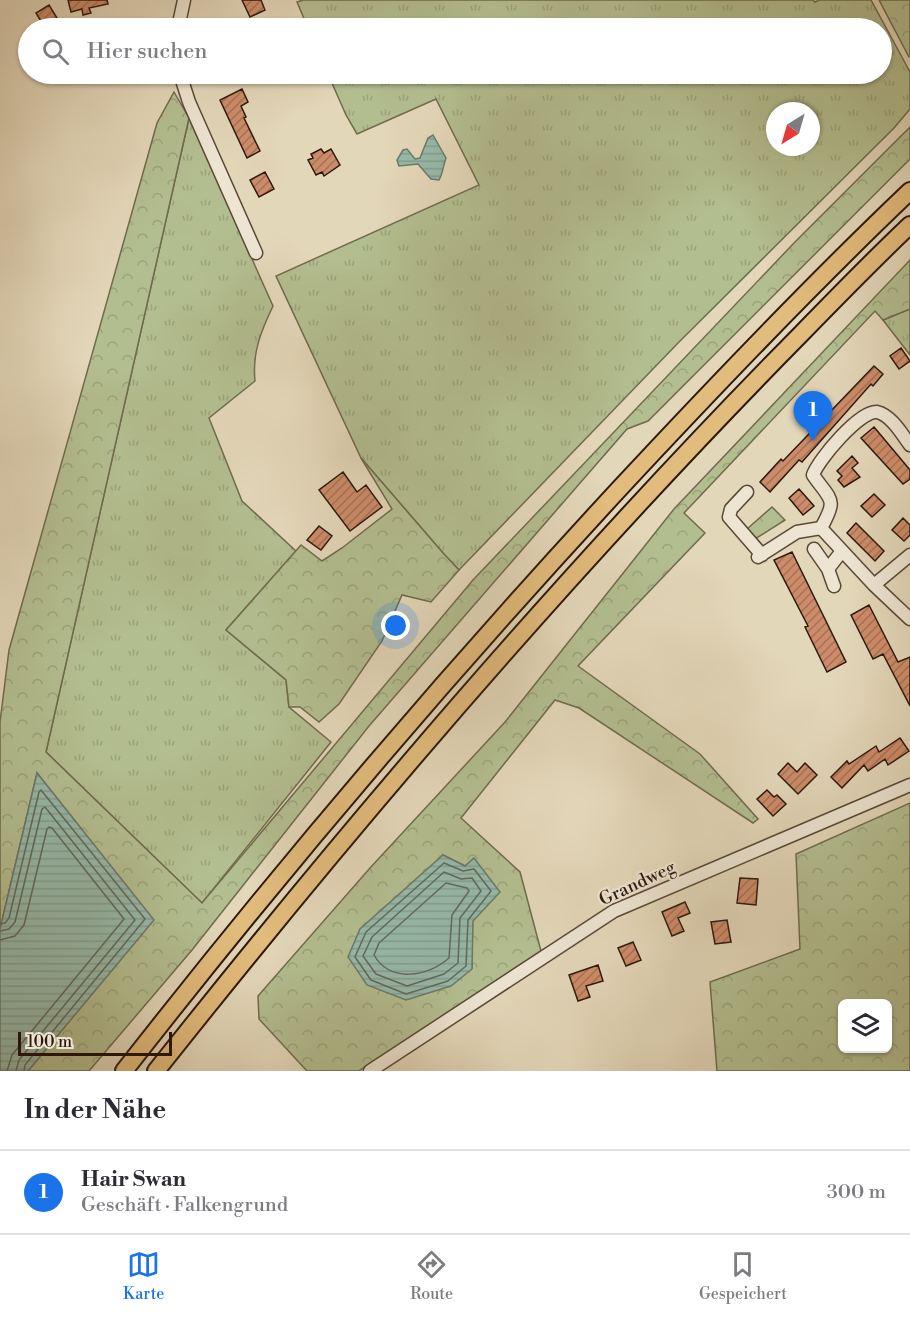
<!DOCTYPE html>
<html lang="de">
<meta charset="utf-8">
<style>
body{margin:0;font-family:"Libre Bodoni",serif;background:#f2f2f3;color:#2b2b33}
.controls{position:absolute;right:18px;bottom:18px;display:grid;overflow:hidden;border-radius:9px;box-shadow:0 2px 4px #0004}
.controls button{width:54px;height:54px;display:grid;place-items:center;padding:0;border:0;border-bottom:2px solid #e1e1e2;background:#fff;color:#2b2b33;font:30px sans-serif}
.compass{position:absolute;left:766px;top:102px;width:54px;height:54px;border-radius:50%;background:#fff;box-shadow:0 2px 4px #0004;rotate:217deg}
.scale{position:absolute;left:18px;bottom:15px;width:154px;box-sizing:border-box;padding-left:6px;border:3px solid #2d180d;border-top:0;font-size:16px;line-height:21px;white-space:nowrap;color:#2d180d;-webkit-text-stroke:4px #ede5d2;paint-order:stroke}
.you{position:absolute;left:396px;top:626px;width:21px;height:21px;margin:-15px;border:4px solid #fff;border-radius:50%;background:#1a73e8;box-shadow:0 0 0 9px #1a73e833}
.badge{display:grid;place-items:center;width:39px;height:39px;border-radius:50%;background:#1a73e8;color:#fff;font-size:20px;font-weight:700}
.pin{position:absolute;translate:-50% -50px;filter:drop-shadow(0 2px 3px #0008)}
.pin::after{content:'';position:absolute;top:32px;width:21px;height:18px;background:inherit;clip-path:polygon(0 0,100% 0,50% 100%)}
.list{margin:0;padding:0;list-style:none}
h2{display:flex;justify-content:space-between;align-items:center;height:78px;margin:0;padding:0 24px;font-size:26px}
h2 small{font-size:20px;font-weight:400;color:#7c7c81}
.list li{display:grid;grid-template-columns:39px 1fr auto;gap:18px;align-items:center;box-sizing:border-box;height:84px;padding:0 24px;border-top:2px solid #e1e1e2}
.list b{display:block;font-size:22px;white-space:nowrap}
.list p{margin:0;font-size:20px;white-space:nowrap;color:#7c7c81}
.list em{font-size:20px;font-style:normal;color:#7c7c81}
.icon{flex:none;width:33px;height:33px;fill:none;stroke:currentColor;stroke-width:2;stroke-linecap:round;stroke-linejoin:round}
.map{position:relative;flex:none;width:910px;height:1071px;overflow:hidden}
.search{position:absolute;background:#fff;box-shadow:0 2px 4px #0004;left:18px;right:18px;top:18px;height:66px;display:flex;align-items:center;gap:15px;box-sizing:border-box;padding:0 21px;border-radius:33px;color:#7c7c81;font-size:22px}
.sheet{height:162px;background:#fff}
nav{display:flex;justify-content:space-around;align-items:center;box-sizing:border-box;height:84px;border-top:2px solid #e1e1e2;background:#fff;font-size:16px;color:#7c7c81}
nav a{display:grid;justify-items:center;gap:3px}
nav .on{color:#1a73e8}
.map>svg:first-child{display:block}
.grass{fill:url(#grass-tufts);stroke:#706b4e;stroke-width:1.5;fill-rule:evenodd}
.forest{fill:url(#forest-crowns);stroke:#706b4e;stroke-width:1.5;fill-rule:evenodd}
.water{fill:url(#water-rules);stroke:#6c796b;stroke-width:1.5}
.lines{fill:none;stroke-linecap:round;stroke-linejoin:round}
.shore{stroke:#62695c;stroke-width:1.5}
.building{fill:url(#building-hatch);stroke:#2d180d;stroke-width:1.5}
.minor-casing{stroke:#5a4838;stroke-width:15}
.highway-casing{stroke:#2d180d;stroke-width:20}
.minor{stroke:#ede5d2;stroke-width:12}
.highway{stroke:#e2bc7c;stroke-width:16}
.labels{text-anchor:middle;stroke-width:4.5;stroke-linejoin:round;paint-order:stroke}
.street-label{font-size:18px;fill:#2d180d;stroke:#ede5d2}
</style>
<div class="map">
<svg width="910" height="1071" viewBox="0 0 910 1071">
<defs>
<pattern id="grass-tufts" width="24" height="20" patternUnits="userSpaceOnUse" patternTransform="scale(1.5)"><rect width="24" height="20" fill="#b3be90"/><path d="M3 7l-1-3M5 7V3M7 7l1-3M15 17l-1-3M17 17v-4M19 17l1-3" fill="none" stroke="#9aa37b"/></pattern>
<pattern id="forest-crowns" width="20" height="18" patternUnits="userSpaceOnUse" patternTransform="scale(1.5)"><rect width="20" height="18" fill="#b3be90"/><path d="M2 6a3 3 0 1 1 6 0M12 15a3 3 0 1 1 6 0" fill="none" stroke="#9aa37b"/></pattern>
<pattern id="water-rules" width="6" height="5" patternUnits="userSpaceOnUse" patternTransform="scale(1.5)"><rect width="6" height="5" fill="#96baaa"/><path d="M0 2.5h6" fill="none" stroke="#829f91"/></pattern>
<pattern id="building-hatch" width="6" height="6" patternUnits="userSpaceOnUse" patternTransform="scale(1.5)"><rect width="6" height="6" fill="#cd8c69"/><path d="M-1 1l2-2M0 6l6-6M5 7l2-2" fill="none" stroke="#a77155"/></pattern>
</defs>
<rect width="100%" height="100%" fill="#e3d7b9"/>
<filter id="stains"><feTurbulence type="fractalNoise" baseFrequency=".00333" numOctaves="4"/><feColorMatrix values="0 0 0 0 .2 0 0 0 0 .09 0 0 0 0 .02 0 0 0 .5 -.17"/></filter>
<radialGradient id="worn" r=".72"><stop offset=".6" stop-color="#630" stop-opacity="0"/><stop offset="1" stop-color="#630" stop-opacity=".3"/></radialGradient>
<path class="grass" d="M303 0H813L815 2 819 0H871L910 72V109L894 128 679 342 459 570 443 553 361 458 276 276 479 185 436 99 357 134 346 115 328 74H882V28H308L297 2ZM775 111H811V147H775Z
M189 118 273 306C261 331 252 353 255 381L209 418 242 501 296 551 226 630 286 680 289 707 331 742 202 903 46 752Z
M910 309V355L883 320Z"/>
<path class="forest" d="M879 0H910V57H909Z
M174 92 189 118 46 752 202 903 473 580 794 243 910 127V159L648 421 627 429 369 726 192 950 89 1071H28L153 920 37 773 0 929V722L9 650 157 123Z
M910 260V309L883 320 875 311 684 513 705 533 578 666 700 754 758 819 753 823 579 708 555 700 461 818 520 872 541 951 359 1071H307L259 1019 258 996 370 868 505 722 674 509ZM443 855 465 866 473 859 472 969Z
M361 458 443 553 459 570 431 602 402 595 382 641 339 704 319 722 300 707H289L286 680 226 630 301 545 322 561 342 548 392 509Z
M772 507 785 520 755 539 747 529Z
M910 803V1071H717L710 982 800 949 796 854ZM842 1004H888V1048H842Z"/>
<path class="water" d="M433 135 446 158C443 166 443 173 439 180L431 179 418 164 399 166 397 160 403 150 407 149 415 159 420 158 428 138Z
M37 773 154 920 28 1071H0V929Z
M443 855 465 866 474 858 500 892 473 921 472 969 451 986 406 1000 367 985 348 957 360 929Z"/>
<g class="lines">
<path class="shore" d="M444 863 463 871 474 869 491 891 468 920 466 966 448 981 406 994 371 980 355 957 366 932Z
M444 872 461 879 472 878 481 891 460 918 458 963 444 974 407 986 376 974 363 956 372 937Z
M446 883 467 888 469 891 452 915 449 958C427 977 390 983 374 955L379 943Z
M0 924 5 923 9 918 39 792 41 790 145 919 25 1065 24 1071
M0 931 9 929 15 922 42 809 45 807 135 920 19 1060 16 1071
M0 940 15 936 24 925 47 829 49 827 52 828 124 919 12 1055 7 1071"/>
</g>
<path class="building" d="M68 0H107L108 4 89 8 91 13 83 15 82 9 71 12Z
M242 0H261L265 10 250 17Z
M49 5 60 23 51 28H45L36 13Z
M242 89 248 102 241 106 246 117 244 118 260 151 247 158 220 100Z
M321 149 324 153 331 149 340 165 324 176 322 172 316 175 308 160 313 158 311 154Z
M265 172 274 189 259 197 250 180Z
M901 348 910 361 899 369 890 356Z
M874 366 883 374 873 386 871 384 802 462 799 460 770 492 760 482 781 459 783 461Z
M874 427 910 470V479L903 484 861 438Z
M852 456 858 463 852 468 860 477 844 487 838 480 842 476 837 471Z
M343 472 357 492 366 485 382 507 350 531 319 490Z
M799 489 814 506 803 515 789 498Z
M874 494 885 505 872 517 861 506Z
M903 518 910 525V535L904 541 892 530Z
M856 523 884 551 875 561 847 533Z
M319 526 332 536 321 550 307 540Z
M792 552 846 662 827 672 805 627 808 626 774 560Z
M869 605 898 662 910 657V706L883 654 873 659 851 615Z
M900 738 909 751 888 765 885 759 868 771 864 765 842 788 831 777 847 761 849 764 876 746 879 752Z
M788 763 797 772 805 763 817 775 798 794 778 774Z
M767 790 774 797 777 795 786 804 773 816 757 799Z
M740 878 758 879 756 905 737 903Z
M685 902 690 913 678 918 684 931 672 936 662 912Z
M727 920 731 942 715 944 711 922Z
M633 942 641 960 626 966 618 948Z
M598 965 603 981 586 986 590 997 578 1001 569 975Z"/>
<g class="lines">
<defs>
<path id="minor" d="M178 28 184 0
M180 74 189 102 256 253
M747 492 731 509 729 517 762 555
M821 528C838 498 831 501 813 475 818 460 860 410 877 412 891 415 902 434 910 445
M814 549 828 569
M758 557 797 532 821 528 874 585 910 619
M874 585 910 555
M834 586 828 569 842 551
M370 1071 614 911 910 785"/>
<path id="highway" d="M124 1071C281 870 447 675 620 488 714 387 810 286 910 191
M156 1071C359 815 572 566 801 334 837 297 873 260 910 225"/>
</defs>
<use href="#minor" class="minor-casing"/>
<use href="#highway" class="highway-casing"/>
<use href="#minor" class="minor"/>
<use href="#highway" class="highway"/>
</g>
<g class="labels">
<g class="street-label">
<text transform="translate(637 883) rotate(-25)" y="6">Grandweg</text>
</g>
</g>
<rect width="100%" height="100%" filter="url(#stains)"/>
<rect width="100%" height="100%" fill="url(#worn)"/>
</svg>
<div class="controls">
<button><svg class="icon" aria-label="layers" viewBox="0 0 24 24"><path d="M12 4l9 5-9 5-9-5zM3 14l9 5 9-5"/></svg></button>
</div>
<svg class="compass" viewBox="-18 -18 36 36"><path d="M0-13l5 13h-10z" fill="#e53935"/><path d="M0 13l5-13h-10z" fill="#7c7c81"/></svg>
<div class="scale">100 m</div>
<div class="you"></div>
<div class="pin badge" style="left:813px;top:441px">1</div>
<div class="search"><svg class="icon" aria-label="search" viewBox="0 0 24 24"><circle cx="10" cy="10" r="6"/><path d="M15 15l6 6"/></svg>Hier suchen</div>
</div>
<section class="sheet">
<h2>In der Nähe<small></small></h2>
<ul class="list">
<li><span class="badge">1</span><div><b>Hair Swan</b><p>Geschäft · Falkengrund</p></div><em>300 m</em></li>
</ul>
</section>
<nav>
<a class="on"><svg class="icon" aria-label="map" viewBox="0 0 24 24"><path d="M3 6l6-2 6 2 6-2v14l-6 2-6-2-6 2zM9 4v14M15 6v14"/></svg>Karte</a>
<a><svg class="icon" aria-label="directions" viewBox="0 0 24 24"><path d="M12 3l9 9-9 9-9-9zM9 14v-3h6M13 9l2 2-2 2"/></svg>Route</a>
<a><svg class="icon" aria-label="saved" viewBox="0 0 24 24"><path d="M7 4h10v16l-5-4-5 4z"/></svg>Gespeichert</a>
</nav>
